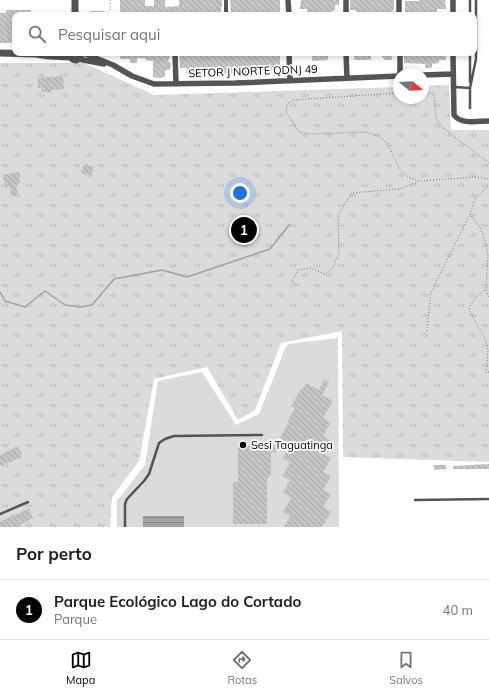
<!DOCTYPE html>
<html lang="pt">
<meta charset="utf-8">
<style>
body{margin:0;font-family:Mulish,sans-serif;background:#f2f2f2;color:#202124}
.compass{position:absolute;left:393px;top:68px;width:36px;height:36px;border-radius:50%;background:#fff;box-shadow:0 2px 6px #0003;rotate:108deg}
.you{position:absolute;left:240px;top:193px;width:14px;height:14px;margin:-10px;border:3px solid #fff;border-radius:50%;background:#1a73e8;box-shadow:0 0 0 6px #1a73e833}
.badge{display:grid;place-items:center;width:26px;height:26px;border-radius:50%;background:#000;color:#fff;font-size:13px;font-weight:700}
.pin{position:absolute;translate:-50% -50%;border:2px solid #fff;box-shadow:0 1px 4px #0006}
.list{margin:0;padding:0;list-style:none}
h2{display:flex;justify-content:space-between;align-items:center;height:52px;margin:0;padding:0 16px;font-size:17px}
h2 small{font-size:13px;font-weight:400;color:#757577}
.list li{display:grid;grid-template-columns:26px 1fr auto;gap:12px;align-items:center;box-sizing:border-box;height:60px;padding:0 16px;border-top:1px solid #e0e0e0}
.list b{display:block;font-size:15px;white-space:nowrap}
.list p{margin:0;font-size:13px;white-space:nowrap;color:#757577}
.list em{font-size:13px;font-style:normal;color:#757577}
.icon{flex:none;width:22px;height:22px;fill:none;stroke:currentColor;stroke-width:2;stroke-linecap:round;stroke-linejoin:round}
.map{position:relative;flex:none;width:489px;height:527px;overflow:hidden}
.search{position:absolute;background:#fff;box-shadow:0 2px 6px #0003;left:12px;right:12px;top:12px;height:44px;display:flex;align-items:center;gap:10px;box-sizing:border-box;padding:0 14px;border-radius:8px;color:#757577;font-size:15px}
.sheet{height:112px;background:#fff}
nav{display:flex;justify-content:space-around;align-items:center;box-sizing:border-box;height:56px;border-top:1px solid #e0e0e0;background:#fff;font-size:11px;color:#757577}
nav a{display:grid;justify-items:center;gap:2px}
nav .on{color:#000}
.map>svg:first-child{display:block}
.grass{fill:url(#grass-tufts)}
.garden{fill:#dbdbdb}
.water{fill:url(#water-rules)}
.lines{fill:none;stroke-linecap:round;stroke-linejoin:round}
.stream{stroke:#a2a2a2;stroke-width:1.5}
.building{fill:url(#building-back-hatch)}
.path{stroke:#767676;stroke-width:1;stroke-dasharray:1 2;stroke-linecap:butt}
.service{stroke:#545454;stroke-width:2.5}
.pedestrian{stroke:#545454;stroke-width:4}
.minor{stroke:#545454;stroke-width:5.5}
.tertiary{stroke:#545454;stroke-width:7}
.poi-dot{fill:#000;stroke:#fff;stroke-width:1.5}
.labels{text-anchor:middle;stroke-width:3.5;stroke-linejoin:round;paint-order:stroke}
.street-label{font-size:11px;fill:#000;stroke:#fff}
.poi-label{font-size:11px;fill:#000;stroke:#fff;text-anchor:start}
</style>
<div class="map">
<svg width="489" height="527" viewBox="0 0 489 527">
<defs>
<pattern id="grass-tufts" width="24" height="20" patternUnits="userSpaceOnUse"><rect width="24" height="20" fill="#dbdbdb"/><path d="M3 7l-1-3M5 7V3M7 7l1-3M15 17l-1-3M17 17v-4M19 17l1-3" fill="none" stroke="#bababa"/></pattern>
<pattern id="water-rules" width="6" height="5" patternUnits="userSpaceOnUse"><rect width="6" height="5" fill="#a2a2a2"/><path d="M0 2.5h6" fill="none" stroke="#8a8a8a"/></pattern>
<pattern id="building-back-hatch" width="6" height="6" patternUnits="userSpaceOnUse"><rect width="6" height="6" fill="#c4c4c4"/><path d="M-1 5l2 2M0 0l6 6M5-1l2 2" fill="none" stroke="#a7a7a7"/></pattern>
</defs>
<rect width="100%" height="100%" fill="#fff"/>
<path class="grass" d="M0 63H84L154 95 399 87V98H423V86L449 85 451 130H489V462L343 457 342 331 281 343 255 410 238 420 207 367 154 379 139 461 112 497 110 527H0Z"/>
<path class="garden" d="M338 338 339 527H117V500L122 495 145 465 158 381 202 372 236 425 259 414 285 349 288 344Z"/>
<path class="water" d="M143 516H184V527H143Z"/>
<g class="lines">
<path class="stream" d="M0 292 5 301 25 307 45 291 65 305 80 307 92 305 114 279 162 270 187 277 270 249 289 225"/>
</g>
<path class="building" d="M120 0H145V6H154V0H165V7L179 6V0H222V6L221 7V15H120Z
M230 0H280V15H231Z
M301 0H339V5H335V10L332 11V15H307V9H300Z
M350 0H394V9H393V15H356V10H350Z
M419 0H445L446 9H437V15H405V1H420Z
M6 10H31V15H15V43H0V13H6Z
M90 11H105V15H89Z
M120 53H171L168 62H170L171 64 170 70H165V77L158 78 153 77V61L145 60V58H137V63H130V59H120Z
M179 53H191V55L204 54V53H280V68L274 67V71H264L262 68H255L254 74H240L221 73V67H212V68H207V72L196 73V75H191L186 73 188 68H180Z
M312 53H328V60L312 61Z
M354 53H371V60H354Z
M382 53H392V60H384V58H382Z
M414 53H446V60H439V63L432 64V68H425V64L404 63V54L414 55Z
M63 76 64 89 51 90 52 92H42L41 87 38 88V78Z
M84 164 94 167 91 176 81 173Z
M19 172 20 184 16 185 18 195 11 196 10 187H5L3 175Z
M324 380 329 382 322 395 333 401 323 418 330 423 323 436 331 441 324 454 331 458 323 472 331 476 323 490 331 494 323 507 331 512 322 527H284L290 516 283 512 291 498 283 493 290 480 283 476 290 462 283 458 290 444 280 438 289 421 288 420 295 408 291 406 301 389 302 390 306 383 319 390Z
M18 446 22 455 21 456 22 457 1 466 0 464V455Z
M238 446H279L275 453 271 451V475L269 476V478H267V524H233V482H238Z
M489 464V469H453V466Z
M434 465H446V469L434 470Z
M29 508 33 518 20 525 21 527H0V522L14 514V516Z"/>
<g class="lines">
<path class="path" d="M106 15 110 9V0
M423 91 434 94 436 118 443 128 489 163
M399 93 293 100 287 104 286 112 299 132 311 134 365 132 379 136 388 144 399 168 407 176 418 181 476 177 489 179
M470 214 481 229 486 244 488 256 486 289C479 295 471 301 469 310L486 340 488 350 486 373 489 372
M299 286 292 281 298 270 310 268 325 274 332 269 339 254 338 215 352 193 399 189 418 182
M486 290 489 298
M427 331 431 292 470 214 475 199 489 185"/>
<path class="service" d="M470 0V15
M470 53V82
M454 87 470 88
M470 88 476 59V0
M470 108V87
M415 500 489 499
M0 514 28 502
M125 527V504L127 499 144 481 149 474 159 443 165 439 174 436 262 435"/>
<path class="pedestrian" d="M226 15V0"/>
<path class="minor" d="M288 0 289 15
M346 0V15
M399 0V15
M453 0V15
M83 53 113 65 132 76 154 84 236 83 399 76
M175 53 176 84
M289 53 290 80
M346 53 347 78
M400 53V74
M453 53 454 115C461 125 478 121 489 121
M78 59 104 64
M423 75 453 74"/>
<path class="tertiary" d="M75 0V15
M0 53 36 54 49 56 71 57
M71 53C70 57 72 60 76 60L80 58 81 53"/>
</g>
<circle class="poi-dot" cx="243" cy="445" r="4"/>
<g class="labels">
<g class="street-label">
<text transform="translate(253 71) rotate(-2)" y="4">SETOR J NORTE QDNJ 49</text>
</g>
<g class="poi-label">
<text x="251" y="449">Sesi Taguatinga</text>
</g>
</g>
</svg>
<svg class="compass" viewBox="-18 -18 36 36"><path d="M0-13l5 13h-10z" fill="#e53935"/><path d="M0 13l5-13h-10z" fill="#757577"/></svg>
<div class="you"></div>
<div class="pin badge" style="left:244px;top:230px">1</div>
<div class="search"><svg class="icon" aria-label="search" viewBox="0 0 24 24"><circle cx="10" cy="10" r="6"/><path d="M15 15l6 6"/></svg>Pesquisar aqui</div>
</div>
<section class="sheet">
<h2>Por perto<small></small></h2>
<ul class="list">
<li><span class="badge">1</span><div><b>Parque Ecológico Lago do Cortado</b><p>Parque</p></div><em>40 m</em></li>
</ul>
</section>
<nav>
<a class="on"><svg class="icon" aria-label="map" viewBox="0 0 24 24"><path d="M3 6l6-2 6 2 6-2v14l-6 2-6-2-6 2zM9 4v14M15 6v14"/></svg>Mapa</a>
<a><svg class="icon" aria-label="directions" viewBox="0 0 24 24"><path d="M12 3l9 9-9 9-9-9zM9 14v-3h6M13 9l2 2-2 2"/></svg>Rotas</a>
<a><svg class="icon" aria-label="saved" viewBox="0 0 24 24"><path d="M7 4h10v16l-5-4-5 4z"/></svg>Salvos</a>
</nav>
